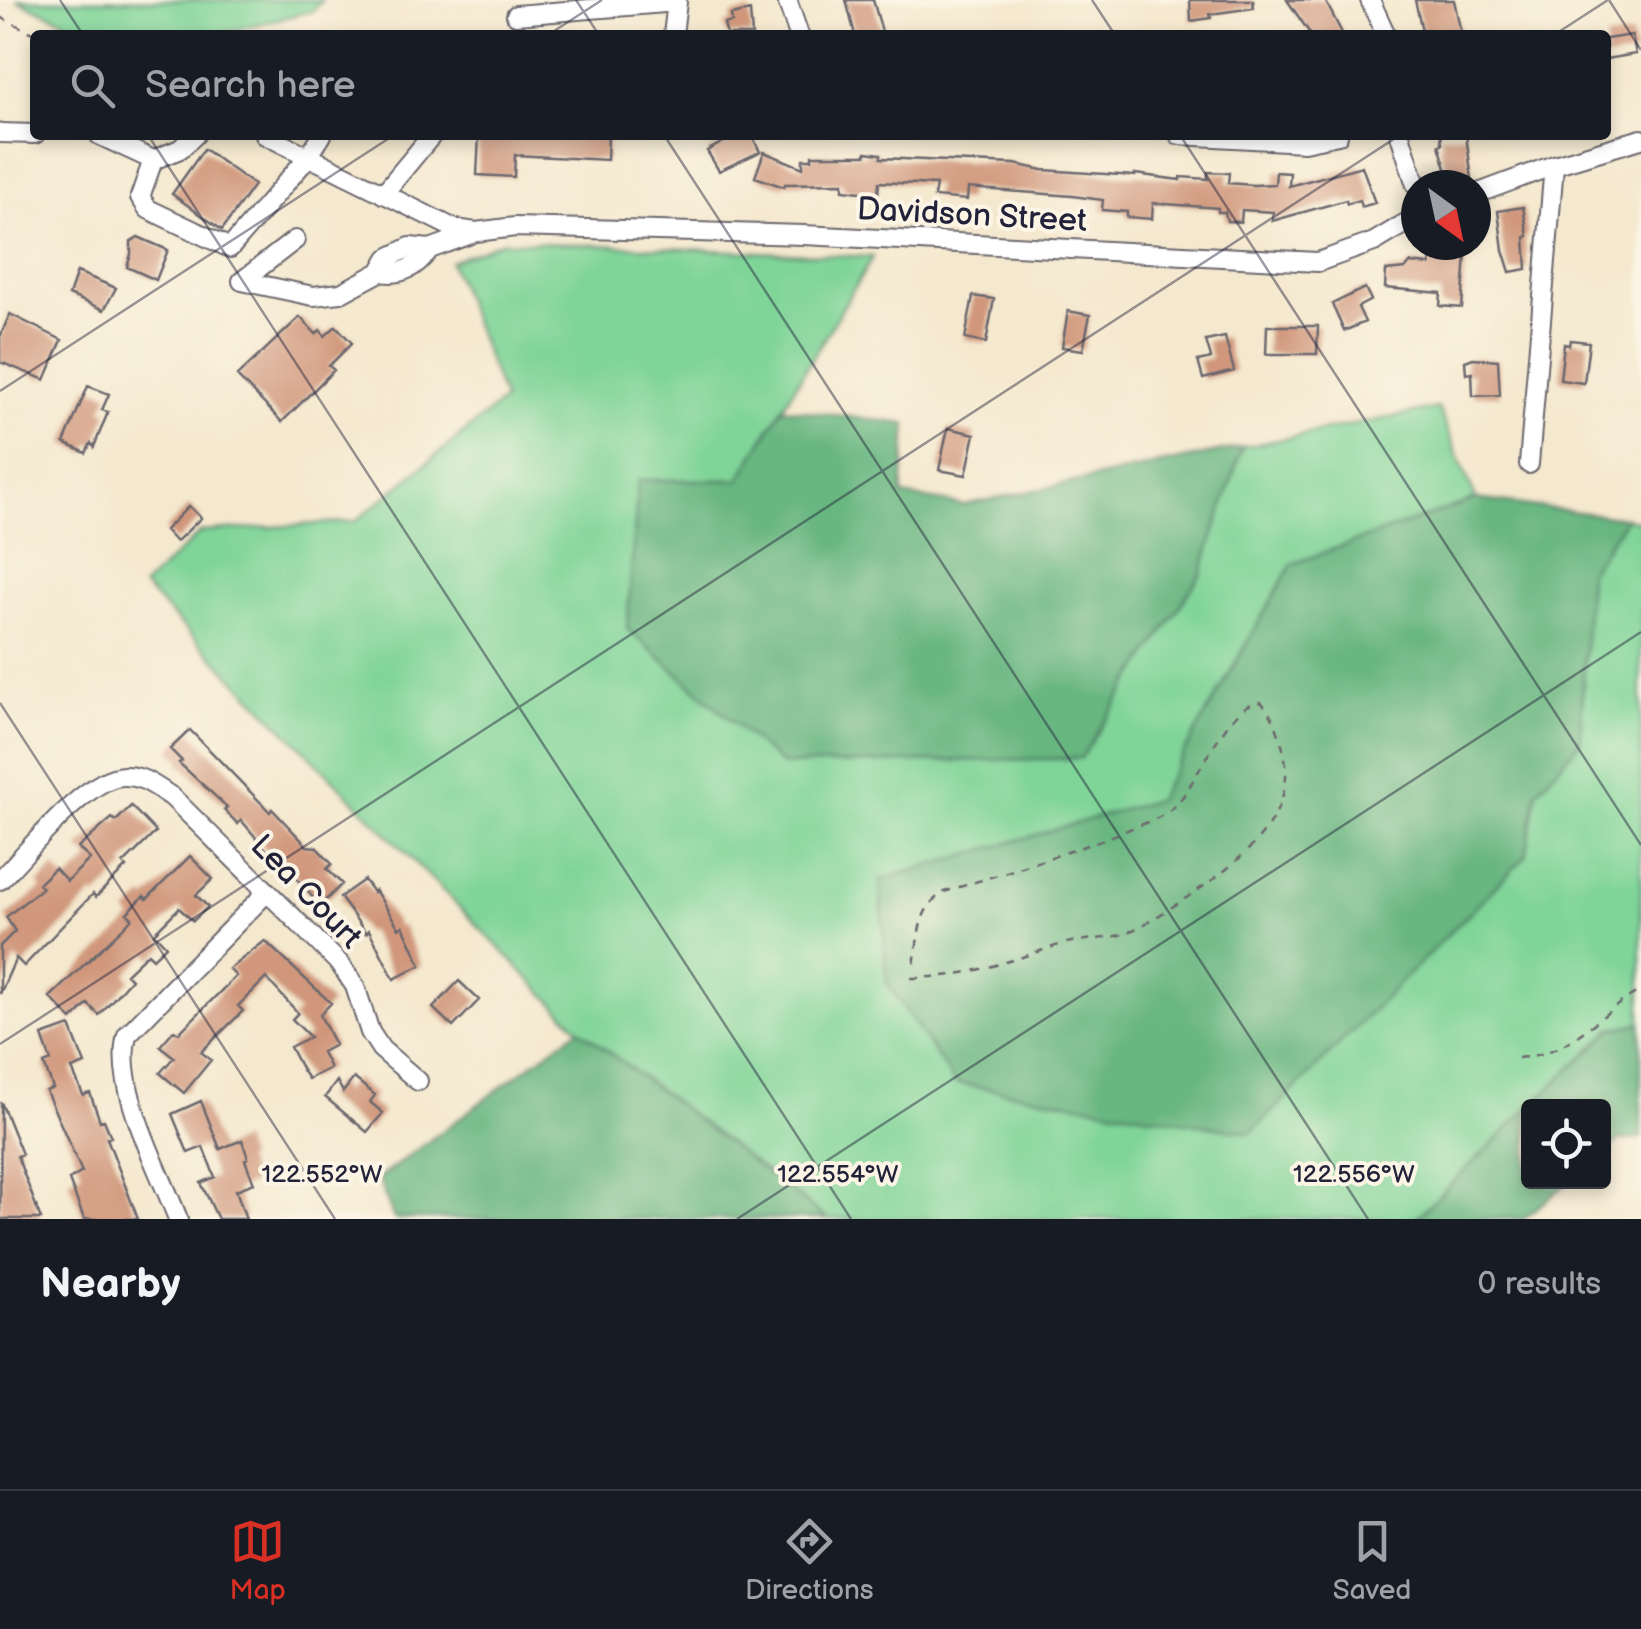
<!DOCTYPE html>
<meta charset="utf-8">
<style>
body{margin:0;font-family:"Balsamiq Sans",sans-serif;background:#242831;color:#f1f3f6}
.controls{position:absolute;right:30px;bottom:30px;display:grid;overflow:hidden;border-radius:10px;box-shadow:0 5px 15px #0003}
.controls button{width:90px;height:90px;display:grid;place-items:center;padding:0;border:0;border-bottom:2px solid #363941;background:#171b24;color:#f1f3f6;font:50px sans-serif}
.compass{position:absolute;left:1401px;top:170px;width:90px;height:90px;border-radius:50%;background:#171b24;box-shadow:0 5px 15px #0003;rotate:147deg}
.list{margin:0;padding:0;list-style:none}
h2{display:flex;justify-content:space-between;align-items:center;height:130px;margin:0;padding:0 40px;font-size:42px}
h2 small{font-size:32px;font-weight:400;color:#9ea1a6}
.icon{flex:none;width:55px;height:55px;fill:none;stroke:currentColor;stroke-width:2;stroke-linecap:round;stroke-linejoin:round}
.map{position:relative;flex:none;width:1641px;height:1219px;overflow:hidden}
.search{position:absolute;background:#171b24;box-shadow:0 5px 15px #0003;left:30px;right:30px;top:30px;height:110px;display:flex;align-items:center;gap:25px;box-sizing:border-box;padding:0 35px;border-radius:10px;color:#9ea1a6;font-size:38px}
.sheet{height:270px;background:#171b24}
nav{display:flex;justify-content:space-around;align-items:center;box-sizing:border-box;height:140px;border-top:2px solid #363941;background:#171b24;font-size:28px;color:#9ea1a6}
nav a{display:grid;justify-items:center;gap:5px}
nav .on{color:#d93025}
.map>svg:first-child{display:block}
.green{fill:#7fd498;stroke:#507b6a;stroke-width:2.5}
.forest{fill:#67b680;stroke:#446c5e;stroke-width:2.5}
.building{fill:#d0977c}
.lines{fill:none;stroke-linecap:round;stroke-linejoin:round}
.minor-casing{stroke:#6c676e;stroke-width:22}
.path{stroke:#6c676e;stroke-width:2.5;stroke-dasharray:8 8;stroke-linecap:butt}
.minor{stroke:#fff;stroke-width:18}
.ticks{fill:none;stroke:#22223b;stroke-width:2.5;stroke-opacity:0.45}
.labels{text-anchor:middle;stroke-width:8;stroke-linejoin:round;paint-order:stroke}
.street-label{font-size:32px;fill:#22223b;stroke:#fcf5e5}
.ticks-label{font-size:25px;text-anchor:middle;fill:#22223b;stroke:#fcf5e5;stroke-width:8;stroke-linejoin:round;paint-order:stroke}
</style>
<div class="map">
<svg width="1641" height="1219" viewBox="0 0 1641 1219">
<rect width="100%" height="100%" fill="#fcf5e5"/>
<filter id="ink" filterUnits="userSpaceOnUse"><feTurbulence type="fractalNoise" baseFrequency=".01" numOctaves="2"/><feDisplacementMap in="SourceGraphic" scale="20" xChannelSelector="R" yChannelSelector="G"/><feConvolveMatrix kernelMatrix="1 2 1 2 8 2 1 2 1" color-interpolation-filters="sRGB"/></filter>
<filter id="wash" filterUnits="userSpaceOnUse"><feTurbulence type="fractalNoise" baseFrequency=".0048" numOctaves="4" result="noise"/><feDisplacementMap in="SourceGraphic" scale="40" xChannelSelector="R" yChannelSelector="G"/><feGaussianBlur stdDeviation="2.25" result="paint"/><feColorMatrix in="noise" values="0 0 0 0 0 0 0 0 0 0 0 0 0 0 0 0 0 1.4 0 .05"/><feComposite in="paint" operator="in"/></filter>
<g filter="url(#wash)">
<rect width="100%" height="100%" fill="#f4e8ce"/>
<path class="green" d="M16 0H322L313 11 213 35H98Z
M504 241 873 257 739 480 1201 574 1242 447 1438 408 1476 499 1292 564 1158 800 881 880 1526 856 1537 791 1580 742 1589 572 1626 518 1641 521V1023L1612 1029 1415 1219H827L579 1029 143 586 201 532 356 521 504 400 450 262Z"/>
<path class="forest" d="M782 408 907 424 902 495 964 505 1242 447 1201 574 1081 758 782 765 627 629 638 480H739Z
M1476 499 1626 518 1589 572 1580 742 1537 791 1526 856 1251 1133 955 1083 887 983 880 880 1157 800 1292 564Z
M1641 1023V1138L1619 1141 1604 1153V1106H1531L1612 1029Z
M579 1029 827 1219H394L378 1179Z
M1528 1109V1182H1569L1523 1219H1415Z"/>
<g id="blocks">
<path class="building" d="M846 0H873L883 35H855Z
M1190 0H1253L1254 8 1210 14 1211 18 1191 21Z
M1287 0H1325L1343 35H1311Z
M1415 0H1454L1461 33 1423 35Z
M750 11 752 35H727L724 24 732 22 731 15Z
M1632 35 1636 54 1606 59V39Z
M479 135H608L607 160 515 155 514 177 477 175Z
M722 135H752L760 152 719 171 707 151 725 141Z
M1441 135H1466L1472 179 1454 182 1452 174 1448 175 1439 145 1442 144Z
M204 149 254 185 222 230 172 194Z
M764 152 803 168V159H812V155H866V152L881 154V158L1015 164 1043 170 1135 176V174L1180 180 1181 177 1208 179V172L1229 173 1228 183 1253 185 1275 184 1276 172 1290 173 1289 186 1362 166 1375 203 1361 207 1359 200 1347 204 1346 200 1272 221 1273 212 1242 210 1241 222 1227 221 1225 212H1218V208L1153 203 1152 219 1127 217V212L1102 210 1103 200 1072 196 968 188 967 200 934 197 936 185 879 182 878 194 843 190V183L785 184 784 187 755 177Z
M1523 207 1528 236 1525 237 1527 269 1510 272 1503 250 1498 211Z
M138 237 168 250 156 280 127 267 131 254V242Z
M1440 252 1466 255 1462 308 1440 306 1441 293 1385 288 1386 271 1405 269 1410 263 1430 265 1431 258H1440Z
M77 272 116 288 104 310 69 295Z
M1365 288 1371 300 1358 307 1365 322 1344 331 1332 304Z
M973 296 994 299 986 343 965 339Z
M1068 311 1090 315 1083 350 1062 347Z
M10 314 62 340 45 380 0 362V337Z
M300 317 316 334 320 330 325 336 336 326 352 343 329 366 334 370 282 422 237 376Z
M1267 326H1318L1317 354H1266Z
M1225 337 1234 371 1203 379 1198 361 1211 358 1206 341Z
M1570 340 1589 342 1584 383 1560 380 1564 344 1569 345Z
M1473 358 1498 360 1500 395 1473 396 1472 373 1466 374 1465 361Z
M88 386 109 394 102 410 108 412 94 447 91 443 86 453 64 443Z
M948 428 975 434 966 475 939 470Z
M189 506 201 518 176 542 165 530Z
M190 730 270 812 272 809 307 846 316 847 332 864 327 869 342 884 320 906 281 860 278 863 275 860 241 820 238 824 224 810 227 807 179 763 182 761 170 749Z
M131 806 156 832 123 864 126 867 96 897 93 894 24 966 16 958 0 994V946L15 931 6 917 42 888 38 884 55 868 67 881 90 859 78 848 112 818 116 821Z
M190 856 213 879 196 895 208 907 193 921 179 908 154 933 166 946 153 958 148 953 126 974 131 979 99 1015 88 1004 72 1020 50 997 123 928 132 918 127 913 144 896 147 899Z
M364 880 373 892 375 890 399 928 403 926 421 965 394 979 369 930 366 933 340 897Z
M265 941 331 1003 320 1015 335 1045 322 1052 330 1068 308 1079 302 1070 290 1047 310 1037 292 1019 298 1013 266 978 238 1006 243 1011 201 1052 211 1060 184 1093 160 1073 174 1057 160 1046 174 1030 179 1033 236 976 229 969Z
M459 981 479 1000 453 1027 433 1008Z
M70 1026 85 1064 72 1069 83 1095 90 1093 100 1121 104 1120 111 1137 107 1138 138 1219H84L69 1180 82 1172 46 1091 53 1088 44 1064 51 1061 42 1036Z
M354 1078 375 1095 370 1102 383 1113 367 1132 325 1097 337 1081 343 1092Z
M201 1101 220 1149 242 1140 248 1158 245 1160 254 1183 236 1190 246 1219H218L201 1183 215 1177 203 1147 188 1153 172 1114Z
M1 1102 22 1154 17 1156 41 1219H0Z"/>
</g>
</g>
<g filter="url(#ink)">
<use href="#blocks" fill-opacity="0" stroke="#6c676e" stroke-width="2.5"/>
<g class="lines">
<defs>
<path id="minor" d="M787 0 799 35
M1370 0 1386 35
M516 15 677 2 673 35
M0 133 35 134
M99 135 153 160 180 149 195 135
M265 135 455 229 476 232 515 227 804 235 1318 262 1374 242 1416 217
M1179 135 1304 142 1338 135
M1400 135 1416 185
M153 160 140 197 148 209 230 248 308 157 322 135
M383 194 432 135
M1476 194 1554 165 1641 139
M295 240 242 281 313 296 341 293 380 272
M430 249C416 267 403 276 380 272L388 258 410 247 430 249 471 234
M1529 464 1554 165
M0 880C26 854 87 777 123 776 143 775 156 787 172 797L340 964 355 986 370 1032 381 1049 418 1081
M178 1219C159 1169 113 1086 127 1035L267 892"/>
</defs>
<use href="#minor" class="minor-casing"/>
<path class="path" d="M0 17 37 35
M911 978C970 977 1005 962 1059 945 1079 939 1100 940 1120 935 1140 929 1162 913 1180 902 1234 867 1306 816 1281 742 1277 727 1272 713 1261 702 1228 701 1197 784 1175 806 1161 820 1138 825 1120 833 1062 855 1003 873 944 892 917 909 919 936 914 965
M1518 1058C1575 1053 1595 1015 1641 990"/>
<use href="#minor" class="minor"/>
</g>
</g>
<path class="ticks" d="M60 0 83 35M576 0 599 35M1092 0 1115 35M1609 0 1641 50M548 35 602 0M1554 35 1608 0M148 135 851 1219M664 135 1368 1219M1180 135 1641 845M0 391 394 135M0 703 335 1219M0 1044 1400 135M737 1219 1641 632"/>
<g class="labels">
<g class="street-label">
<text transform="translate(972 214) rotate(3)" y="11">Davidson Street</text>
<text transform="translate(307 891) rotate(46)" y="11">Lea Court</text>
</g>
</g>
<g class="ticks-label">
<text x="322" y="1182">122.552°W</text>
<text x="838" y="1182">122.554°W</text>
<text x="1354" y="1182">122.556°W</text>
</g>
</svg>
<div class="controls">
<button><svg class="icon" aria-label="locate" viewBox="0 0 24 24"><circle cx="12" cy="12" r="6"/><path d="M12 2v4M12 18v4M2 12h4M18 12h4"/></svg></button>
</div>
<svg class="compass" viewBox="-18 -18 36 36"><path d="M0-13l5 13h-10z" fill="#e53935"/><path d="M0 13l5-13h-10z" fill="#9ea1a6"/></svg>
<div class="search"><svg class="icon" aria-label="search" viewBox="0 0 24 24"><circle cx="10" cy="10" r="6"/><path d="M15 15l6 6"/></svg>Search here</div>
</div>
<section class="sheet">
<h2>Nearby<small>0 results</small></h2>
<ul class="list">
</ul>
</section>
<nav>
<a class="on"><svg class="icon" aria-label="map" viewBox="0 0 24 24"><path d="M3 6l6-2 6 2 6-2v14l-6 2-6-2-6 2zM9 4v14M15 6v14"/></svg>Map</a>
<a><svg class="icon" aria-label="directions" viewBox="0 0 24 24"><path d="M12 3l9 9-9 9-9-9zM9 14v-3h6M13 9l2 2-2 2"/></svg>Directions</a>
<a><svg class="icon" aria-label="saved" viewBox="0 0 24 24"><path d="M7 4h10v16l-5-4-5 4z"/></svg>Saved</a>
</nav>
